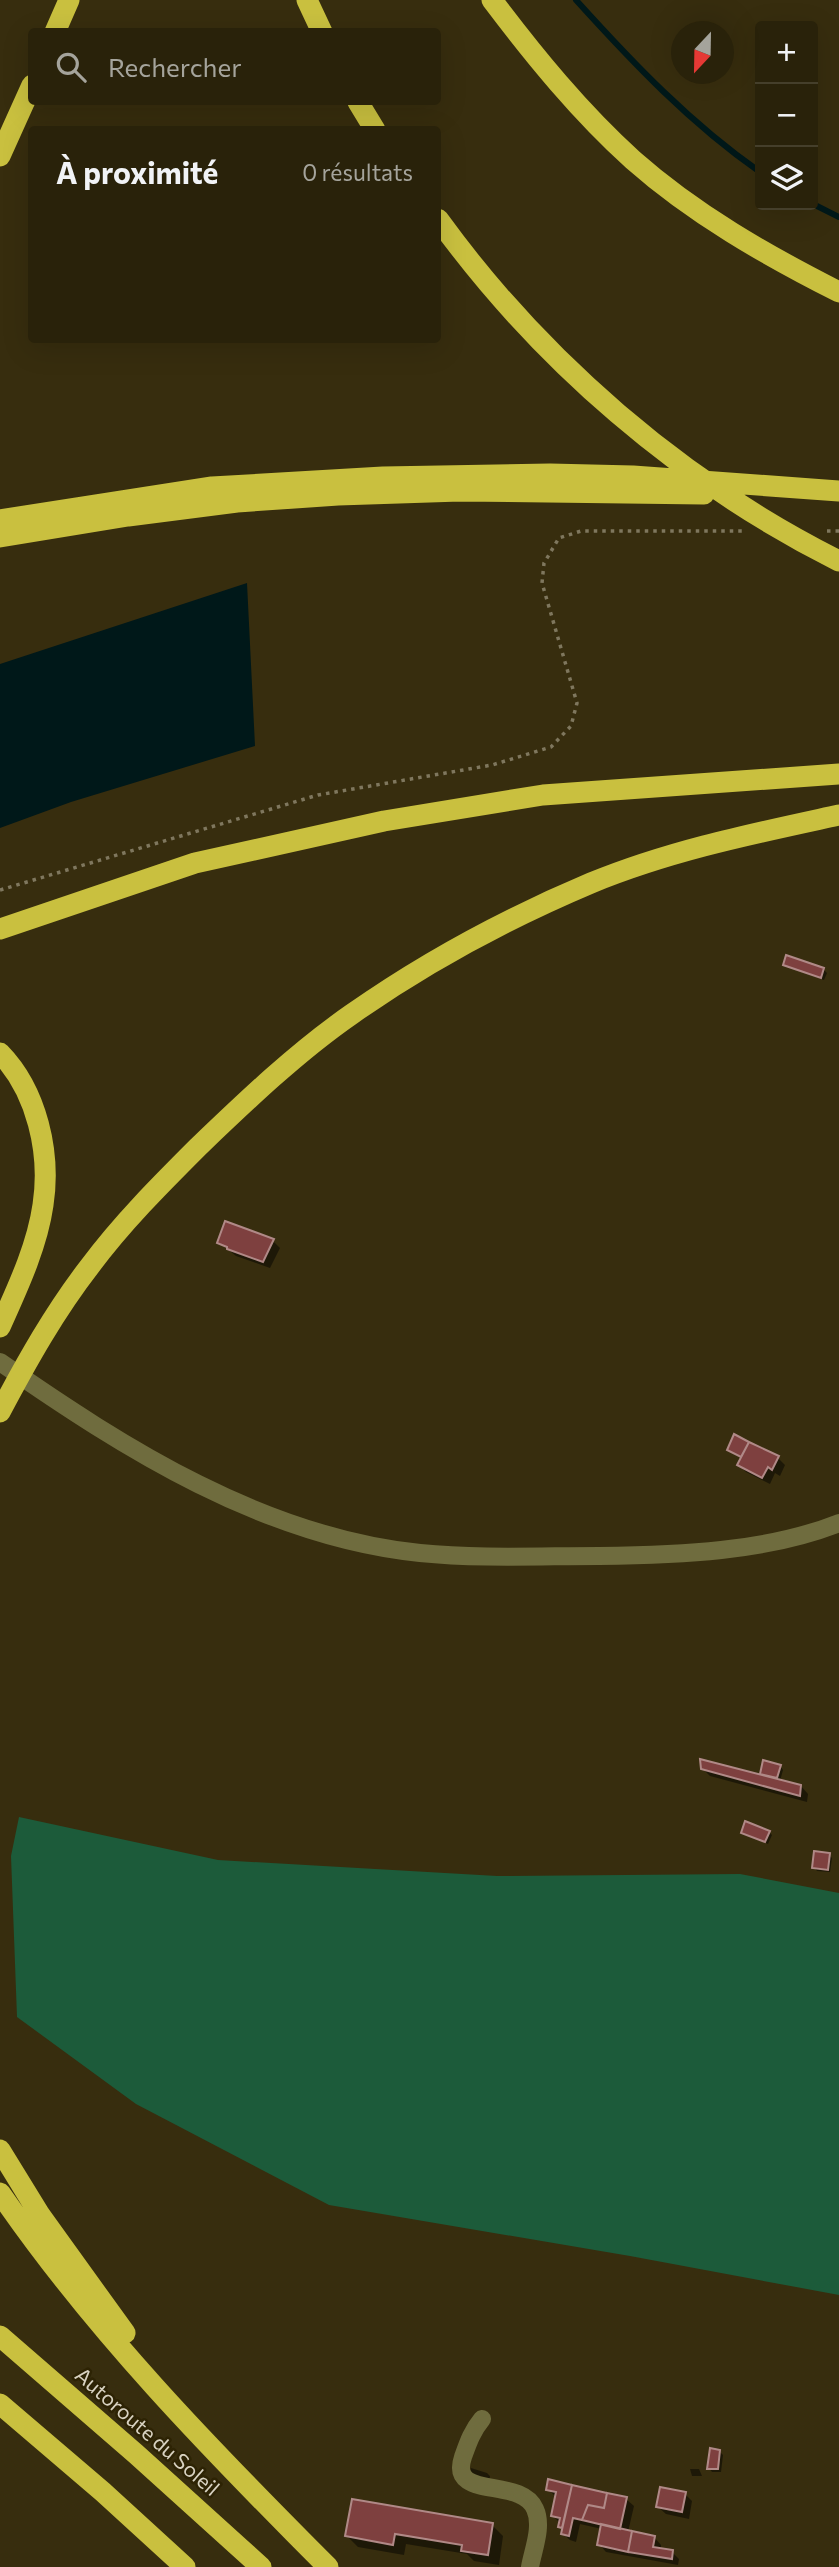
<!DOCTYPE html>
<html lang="fr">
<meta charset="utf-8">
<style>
body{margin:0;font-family:Commissioner,sans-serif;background:#312a13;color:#f1f3f6}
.controls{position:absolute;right:21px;top:21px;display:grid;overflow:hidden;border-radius:7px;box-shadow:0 7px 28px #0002}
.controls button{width:63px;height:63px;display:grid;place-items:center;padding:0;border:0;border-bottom:2px solid #453f2b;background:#29220a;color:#f1f3f6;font:35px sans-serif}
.compass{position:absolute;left:671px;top:21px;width:63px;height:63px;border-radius:50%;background:#29220a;box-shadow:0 7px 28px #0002;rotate:202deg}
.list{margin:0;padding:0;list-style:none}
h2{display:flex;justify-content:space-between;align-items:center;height:91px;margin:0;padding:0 28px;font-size:30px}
h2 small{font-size:23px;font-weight:400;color:#a5a49c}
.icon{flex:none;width:38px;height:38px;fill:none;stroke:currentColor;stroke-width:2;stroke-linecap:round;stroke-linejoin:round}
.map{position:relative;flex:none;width:839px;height:2567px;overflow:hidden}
.search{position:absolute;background:#29220a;box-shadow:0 7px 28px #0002;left:28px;top:28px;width:413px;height:77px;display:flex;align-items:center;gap:18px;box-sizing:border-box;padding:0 24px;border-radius:7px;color:#a5a49c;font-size:26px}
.panel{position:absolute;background:#29220a;box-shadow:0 7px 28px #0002;left:28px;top:126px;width:413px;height:217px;border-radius:7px}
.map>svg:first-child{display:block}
.green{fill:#1c5b3a}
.water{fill:#001819}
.shadow{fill:#0007}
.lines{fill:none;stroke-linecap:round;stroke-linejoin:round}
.stream{stroke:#001819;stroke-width:6}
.building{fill:#7e403f;stroke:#b08987;stroke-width:2}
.path{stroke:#7f775e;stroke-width:3.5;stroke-dasharray:3.5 5;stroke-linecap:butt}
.minor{stroke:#6f6c3e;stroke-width:18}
.highway{stroke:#c9c03f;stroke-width:21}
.labels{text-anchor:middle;stroke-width:5;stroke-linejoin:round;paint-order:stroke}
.street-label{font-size:21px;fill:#d8d2c1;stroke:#2d2304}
</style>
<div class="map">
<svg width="839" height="2567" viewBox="0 0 839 2567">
<rect width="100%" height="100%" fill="#372d0e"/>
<path class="green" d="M19 1817 218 1860 497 1876 740 1874 839 1893V2295L630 2256 329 2205 136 2104 17 2017 11 1856Z"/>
<path class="water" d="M247 583 255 746 71 802 0 828V664Z"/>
<path class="shadow" d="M787 957 824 970 827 973 824 980 788 967 785 964Z
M273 1241 280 1248 270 1268 236 1256 219 1242Z
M735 1436 778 1458 785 1465 780 1476 775 1473 770 1484 746 1472 739 1465 742 1458 729 1450Z
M764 1763 780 1766 783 1770 780 1781 801 1786 808 1794 807 1802 710 1776 703 1769 761 1776Z
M743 1832H769L772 1835 768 1844Z
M829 1855 832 1858 830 1872 817 1871 814 1867Z
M719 2451 723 2455 721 2472H712L709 2468Z
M471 2468 487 2473 490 2476 489 2484 470 2473Z
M690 2469H699L702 2476H692Z
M550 2482 626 2499 634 2506 628 2532 654 2537 661 2545V2550L672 2552 679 2559 678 2565 606 2552 599 2544 602 2529 580 2524 576 2542 570 2540 562 2533 561 2524 553 2516 555 2496 548 2489Z
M685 2494 692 2501 689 2519 666 2514 658 2507Z
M492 2525 503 2536 499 2565 474 2561 467 2554 406 2544 404 2555 358 2547 347 2536Z"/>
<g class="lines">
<path class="stream" d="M576 0C633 63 690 123 760 172
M813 204 839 217"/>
</g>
<path class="building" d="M786 955 824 968 821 978 783 965Z
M225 1221 274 1239 263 1262 227 1249V1247L217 1243Z
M734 1434 749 1442 741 1457 727 1450Z
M749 1442 779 1456 772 1470 768 1467 762 1478 737 1465Z
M700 1759 801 1785 800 1796 701 1769Z
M763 1760 781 1765 777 1778 760 1774Z
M745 1821 770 1831 765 1842 741 1833Z
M814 1851 830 1853 828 1870 812 1868Z
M710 2448 720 2450 718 2469H707Z
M548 2479 572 2485 562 2528 558 2527 560 2518 551 2516 556 2492 546 2490Z
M572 2485 607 2493 604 2508 588 2505 582 2520 573 2518 569 2536 561 2534Z
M660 2487 686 2492 682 2512 656 2507Z
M607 2493 627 2497 620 2529 582 2520 588 2505 604 2508Z
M352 2499 493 2523 488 2555 461 2551 462 2545 395 2534 393 2545 345 2536Z
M601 2524 632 2531 628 2552 597 2545Z
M632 2531 655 2536 653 2547 673 2550 672 2559 628 2552Z"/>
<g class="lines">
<path class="path" d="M827 531H839
M0 890 318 795 492 765 551 747 571 726 577 703 542 583 544 563 559 538 581 531H742"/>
<path class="minor" d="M0 1362C125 1449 264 1537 420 1553 479 1559 540 1556 599 1556 678 1555 766 1552 839 1523
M482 2419C472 2431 468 2443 463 2457 448 2501 521 2476 535 2509 543 2526 533 2550 530 2567"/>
<path class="highway" d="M307 0 322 32
M492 0C535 57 580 112 633 160 694 214 766 255 839 292
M55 32 69 0
M358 102 375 130
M0 156 32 85
M438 219C541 361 681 482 839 561
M0 520 212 487 383 477 550 474 633 476 839 491
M0 537 128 516 237 502 338 495 460 491 704 494
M0 929 195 863 384 821 543 795 839 774
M0 1053C37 1091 51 1153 43 1205 37 1247 17 1289 0 1327
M0 1412C27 1361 55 1311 90 1266 122 1223 160 1185 198 1147 246 1101 297 1052 352 1014 426 962 508 918 591 883 671 850 756 833 839 815
M0 2150 40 2215 125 2333
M0 2193C94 2330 211 2450 328 2567
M0 2336 136 2454 261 2567
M0 2404 103 2492 185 2567"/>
</g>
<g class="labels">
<g class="street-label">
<text transform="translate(147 2432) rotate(41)" y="7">Autoroute du Soleil</text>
</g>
</g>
</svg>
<div class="controls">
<button>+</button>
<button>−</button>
<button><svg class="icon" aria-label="layers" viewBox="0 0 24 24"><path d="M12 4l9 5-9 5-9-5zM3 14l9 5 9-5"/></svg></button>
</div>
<svg class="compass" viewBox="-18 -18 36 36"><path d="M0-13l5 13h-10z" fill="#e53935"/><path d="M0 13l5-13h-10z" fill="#a5a49c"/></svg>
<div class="search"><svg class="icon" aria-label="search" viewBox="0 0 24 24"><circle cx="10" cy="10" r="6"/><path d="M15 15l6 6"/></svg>Rechercher</div>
<section class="panel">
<h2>À proximité<small>0 résultats</small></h2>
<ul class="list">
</ul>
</section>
</div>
